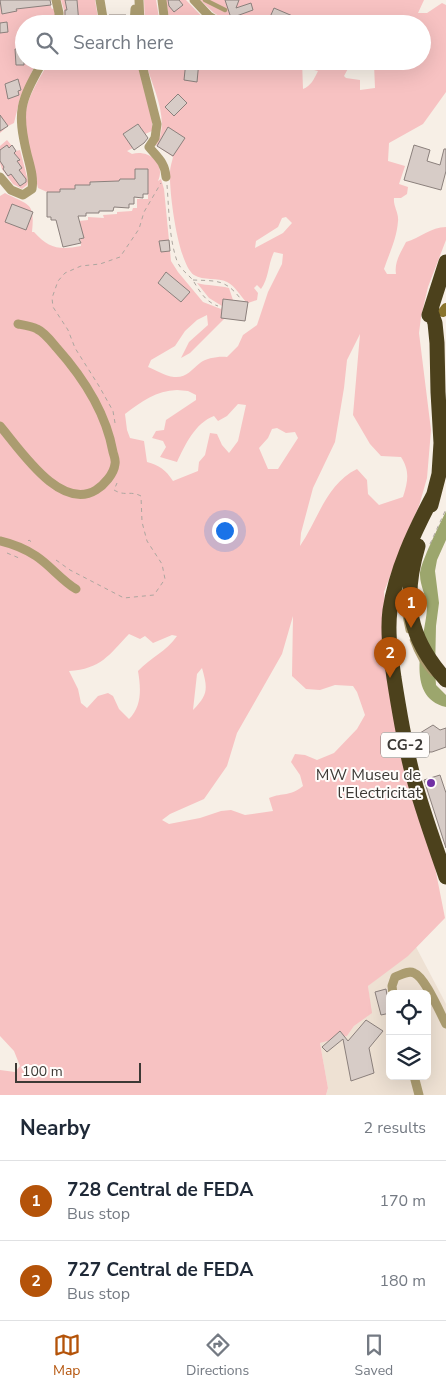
<!DOCTYPE html>
<style>
body{margin:0;font-family:"Nunito Sans",sans-serif;background:#f2f2f3;color:#1f2937}
.controls{position:absolute;right:15px;bottom:15px;display:grid;overflow:hidden;border-radius:8px;box-shadow:0 5px 20px #0002}
.controls button{width:45px;height:45px;display:grid;place-items:center;padding:0;border:0;border-bottom:1px solid #e0e1e3;background:#fff;color:#1f2937;font:25px sans-serif}
.scale{position:absolute;left:15px;bottom:12px;width:126px;box-sizing:border-box;padding-left:5px;border:2px solid #3c3935;border-top:0;font-size:14px;line-height:18px;white-space:nowrap;color:#3c3935;-webkit-text-stroke:4px #fffdfb;paint-order:stroke}
.you{position:absolute;left:224px;top:530px;width:18px;height:18px;margin:-12px;border:4px solid #fff;border-radius:50%;background:#1a73e8;box-shadow:0 0 0 8px #1a73e833}
.badge{display:grid;place-items:center;width:32px;height:32px;border-radius:50%;background:#b45309;color:#fff;font-size:16px;font-weight:700}
.pin{position:absolute;translate:-50% -41px;filter:drop-shadow(0 1px 2px #0008)}
.pin::after{content:'';position:absolute;top:26px;width:18px;height:15px;background:inherit;clip-path:polygon(0 0,100% 0,50% 100%)}
.list{margin:0;padding:0;list-style:none}
h2{display:flex;justify-content:space-between;align-items:center;height:65px;margin:0;padding:0 20px;font-size:21px}
h2 small{font-size:16px;font-weight:400;color:#747a83}
.list li{display:grid;grid-template-columns:32px 1fr auto;gap:15px;align-items:center;box-sizing:border-box;height:80px;padding:0 20px;border-top:1px solid #e0e1e3}
.list b{display:block;font-size:19px;white-space:nowrap}
.list p{margin:0;font-size:16px;white-space:nowrap;color:#747a83}
.list em{font-size:16px;font-style:normal;color:#747a83}
.icon{flex:none;width:28px;height:28px;fill:none;stroke:currentColor;stroke-width:2;stroke-linecap:round;stroke-linejoin:round}
.map{position:relative;flex:none;width:446px;height:1095px;overflow:hidden}
.search{position:absolute;background:#fff;box-shadow:0 5px 20px #0002;left:15px;right:15px;top:15px;height:55px;display:flex;align-items:center;gap:12px;box-sizing:border-box;padding:0 18px;border-radius:28px;color:#747a83;font-size:19px}
.sheet{height:225px;background:#fff}
nav{display:flex;justify-content:space-around;align-items:center;box-sizing:border-box;height:70px;border-top:1px solid #e0e1e3;background:#fff;font-size:14px;color:#747a83}
nav a{display:grid;justify-items:center;gap:2px}
nav .on{color:#b45309}
.map>svg:first-child{display:block}
.built{fill:#eee1d3;fill-rule:evenodd}
.green{fill:#f7c2c2;fill-rule:evenodd}
.water{fill:#9ca66d}
.building{fill:#d7ccc7;stroke:#8b807c}
.lines{fill:none;stroke-linecap:round;stroke-linejoin:round}
.path{stroke:#aca69f;stroke-width:1;stroke-dasharray:4 4;stroke-linecap:butt}
.lane{stroke:#ab9c70;stroke-width:4.5}
.street{stroke:#ab9c70;stroke-width:9}
.secondary{stroke:#89732b;stroke-width:10}
.highway{stroke:#4c411c;stroke-width:15}
.poi-dot{fill:#702fa4;stroke:#fffdfb;stroke-width:2}
.labels{text-anchor:middle;stroke-width:4;stroke-linejoin:round;paint-order:stroke}
.shield{fill:#fffdfb;stroke:#767470;stroke-width:1}
.shield-label{font-size:15px;font-weight:bold;fill:#3c3935}
.poi-label{font-size:16px;fill:#3c3935;stroke:#fffdfb;text-anchor:end}
</style>
<div class="map">
<svg width="446" height="1095" viewBox="0 0 446 1095">
<rect width="100%" height="100%" fill="#f7efe6"/>
<path class="built" d="M416 947 446 1004V1095H326L328 1088 320 1043 347 1036 354 1026 371 1013 368 986ZM390 994H427V1076H390Z"/>
<path class="green" d="M0 0H48L52 9 55 8 56 24H24V61H37L20 98 14 123 8 126 0 133Z
M61 0H95L99 24H65L64 10Z
M144 0H156L160 24H145Z
M166 0H186L209 24H170Z
M200 0H424L418 13H427L442 3 446 5V92L423 124 389 143 388 161 405 166 399 184 408 187 407 194 401 198H394C393 206 399 213 398 221 397 238 389 254 384 269L387 274H396C394 262 401 252 406 242 420 238 431 227 446 227V240L428 287 421 317 419 333 431 430 427 478 419 506 405 537 384 592 388 662 431 847 445 918 408 956 368 986 372 1013 354 1026 347 1036 320 1043 328 1088 326 1095H0V1070L15 1072 20 1066 14 1051 0 1036V196L5 193C29 206 35 201 32 232H34C49 249 60 250 81 246L79 221 88 220V217L104 218 103 215 117 214V212L132 211 133 208H137V199H148V169H135V179H120L119 181 90 182V185L75 189H61L60 192H47L38 188C34 168 22 131 26 111 29 93 41 77 49 61H98V64L108 68 114 66 116 61H138L152 113V131L145 134 138 124 123 134 133 148 127 151 132 154C149 149 166 164 158 181L161 179 164 189 171 261 178 272 203 302 221 309 222 306 209 298 197 283C208 286 218 285 229 288L233 300 246 302C240 295 235 286 227 282 218 277 203 281 194 275 178 264 169 192 170 172 170 167 172 162 173 157L156 145C171 122 153 88 146 64L161 66 171 62 184 66 185 61H302L303 89C311 86 314 79 318 71L314 70 313 67 319 61H352L344 76 346 78 360 80V90L375 88 374 64 372 61H422V24H232L214 13ZM286 217 292 223 283 233 255 248 256 241 278 227 282 218ZM274 252 283 254 282 264 268 292 257 325 243 335 238 346 227 357C219 356 206 358 200 363 191 370 187 378 174 377 165 376 156 370 148 367L151 360 175 346 185 331 197 320 207 315 208 325 189 342 181 358 190 353 225 318 245 321 248 303 257 300 258 293 254 288 257 285 261 289C269 278 268 264 274 252ZM360 334 353 415 370 444 381 456 401 457C410 471 408 481 403 497L379 505 368 494 367 480 357 469C326 484 318 520 300 546L301 533 313 488 335 442 344 388 347 360ZM177 390 188 391 196 395V400L166 420 164 430 156 431 152 438 163 441 166 447 160 457 177 462C185 445 195 423 214 416L218 421 227 416 238 404 246 405 238 441 229 453 222 445 217 434 210 433 205 455 199 462 198 471 173 481C166 470 159 465 147 462L144 441 130 438 127 430 125 414C142 401 156 391 177 390ZM277 428 286 433 295 432 298 438 278 469H268L259 448 268 438 272 429ZM293 616 292 676 306 689 320 690 335 685 353 686 357 692 365 715 357 729 334 753 317 760 305 755 295 754 291 762 300 775 303 786C289 797 284 792 269 798L273 811 245 815 231 810 221 811 200 818 169 824 162 820 170 814 204 799 227 766 237 733 282 654ZM129 634 140 639 145 636 153 643 172 635 177 636C166 652 151 657 138 671 141 689 142 706 129 719L119 709 113 696 108 693 98 696 87 708 81 703 78 689 69 671C101 669 109 655 129 634ZM202 668C208 689 208 695 193 710L197 674Z
M7 140 16 151 20 150 28 181 27 185 22 189 13 184 2 169 0 163V146Z"/>
<path class="water" d="M446 511V540L437 560 435 571 439 603 436 626 435 671 436 685 446 695V707C403 697 425 638 427 609 427 597 420 586 420 575 419 565 441 522 446 511Z"/>
<path class="building" d="M0 0H50L51 5 16 9 17 11 2 14Z
M65 0H77L79 24H65V10H67Z
M168 0H179L183 5 174 12 169 6Z
M225 0H239L236 8 251 3 253 10 231 18Z
M274 8 295 17 292 24H267Z
M109 15H126V24H110Z
M7 22 8 32 0 33V23Z
M24 48V65H16L15 49Z
M186 61H199L197 82 184 80Z
M18 79 21 90 18 91 19 95 8 99 5 84Z
M178 94 187 103 174 116 165 107Z
M0 115 8 126 0 131Z
M138 124 148 138 144 143 134 150 123 134Z
M168 127 185 138 173 156 157 146Z
M7 145 9 148 12 145 16 151 14 153 20 160 17 161 22 168 19 170 26 179V182L20 186 11 174 8 176 3 169 4 167 0 161V150Z
M414 145 430 150 427 161 440 165 444 149H446V171L441 190 404 180Z
M135 169H148V194H143V198L134 197V204H129V208L114 207 113 211H99V213H86V216H78L84 238 79 239 81 243 63 247 56 220H51V217H47V192H60V189H75V185H90V182L119 181 120 179H135Z
M12 204 33 212 26 230 5 222Z
M169 240 170 251 161 252 159 241Z
M166 272 190 292 181 302 158 283Z
M223 299 248 302 245 321 221 318Z
M433 725 440 730 446 728V747L432 752H426L420 749 416 744 417 739 420 733Z
M440 775 446 793V848L424 780Z
M386 989 387 995 390 999V1013L381 1015 375 992Z
M366 1020 383 1031 369 1048 374 1073 351 1081 343 1039 327 1052 322 1047 340 1031 348 1041Z"/>
<g class="lines">
<path class="path" d="M167 185C169 210 169 238 177 261 181 271 189 274 194 282 200 292 206 302 218 306
M193 280C216 281 225 279 240 298
M115 423 113 411 99 386 75 348 68 330 53 307 52 298 58 281 65 273 81 266 100 264 120 257 139 229 144 212 161 183
M28 541 29 540 34 544
M430 544 446 509
M7 553 19 558
M56 560 70 570 124 598 154 595 165 579 162 564 147 541 142 522 141 496C129 490 126 497 114 490L117 483"/>
<path class="lane" d="M205 0 225 10
M404 612 408 631
M412 640C417 654 422 664 432 674"/>
<path class="street" d="M56 0 59 13V24
M100 0 104 24
M139 0 140 24
M162 0 165 24
M194 0 209 16 222 24
M134 24 135 9
M141 61 157 124 155 138 149 147C157 157 165 162 166 177
M0 177 11 190 23 195 32 189C34 177 30 166 27 154 16 109 21 101 43 61
M0 426C19 448 60 512 96 490 104 485 114 474 115 464 116 460 114 456 113 452 106 413 82 376 56 347 51 341 44 332 37 329 32 326 24 325 18 324
M0 541C13 544 25 549 36 556 51 566 61 580 76 589
M393 994 392 986 395 977C401 975 408 970 414 973 425 977 440 1013 446 1024
M414 1076 419 1095"/>
<path class="secondary" d="M443 312 446 308"/>
<path class="highway" d="M429 315 446 262
M433 496C414 532 396 570 390 610 387 634 391 655 394 678 399 710 404 741 412 772 421 807 434 842 446 877
M431 505 439 474 441 443 438 392 437 343 435 323 431 312 432 306
M418 546C402 600 408 638 446 680"/>
</g>
<circle class="poi-dot" cx="431" cy="783" r="5"/>
<g class="labels">
<rect class="shield" x="381" y="732.5" width="48" height="25" rx="4"/>
<g class="shield-label">
<text x="405" y="750">CG-2</text>
</g>
<g class="poi-label">
<text x="421" y="780">MW Museu de<tspan x="421" dy="18">l'Electricitat</tspan></text>
</g>
</g>
</svg>
<div class="controls">
<button><svg class="icon" aria-label="locate" viewBox="0 0 24 24"><circle cx="12" cy="12" r="6"/><path d="M12 2v4M12 18v4M2 12h4M18 12h4"/></svg></button>
<button><svg class="icon" aria-label="layers" viewBox="0 0 24 24"><path d="M12 4l9 5-9 5-9-5zM3 14l9 5 9-5"/></svg></button>
</div>
<div class="scale">100 m</div>
<div class="you"></div>
<div class="pin badge" style="left:411px;top:628px">1</div>
<div class="pin badge" style="left:390px;top:678px">2</div>
<div class="search"><svg class="icon" aria-label="search" viewBox="0 0 24 24"><circle cx="10" cy="10" r="6"/><path d="M15 15l6 6"/></svg>Search here</div>
</div>
<section class="sheet">
<h2>Nearby<small>2 results</small></h2>
<ul class="list">
<li><span class="badge">1</span><div><b>728 Central de FEDA</b><p>Bus stop</p></div><em>170 m</em></li>
<li><span class="badge">2</span><div><b>727 Central de FEDA</b><p>Bus stop</p></div><em>180 m</em></li>
</ul>
</section>
<nav>
<a class="on"><svg class="icon" aria-label="map" viewBox="0 0 24 24"><path d="M3 6l6-2 6 2 6-2v14l-6 2-6-2-6 2zM9 4v14M15 6v14"/></svg>Map</a>
<a><svg class="icon" aria-label="directions" viewBox="0 0 24 24"><path d="M12 3l9 9-9 9-9-9zM9 14v-3h6M13 9l2 2-2 2"/></svg>Directions</a>
<a><svg class="icon" aria-label="saved" viewBox="0 0 24 24"><path d="M7 4h10v16l-5-4-5 4z"/></svg>Saved</a>
</nav>
